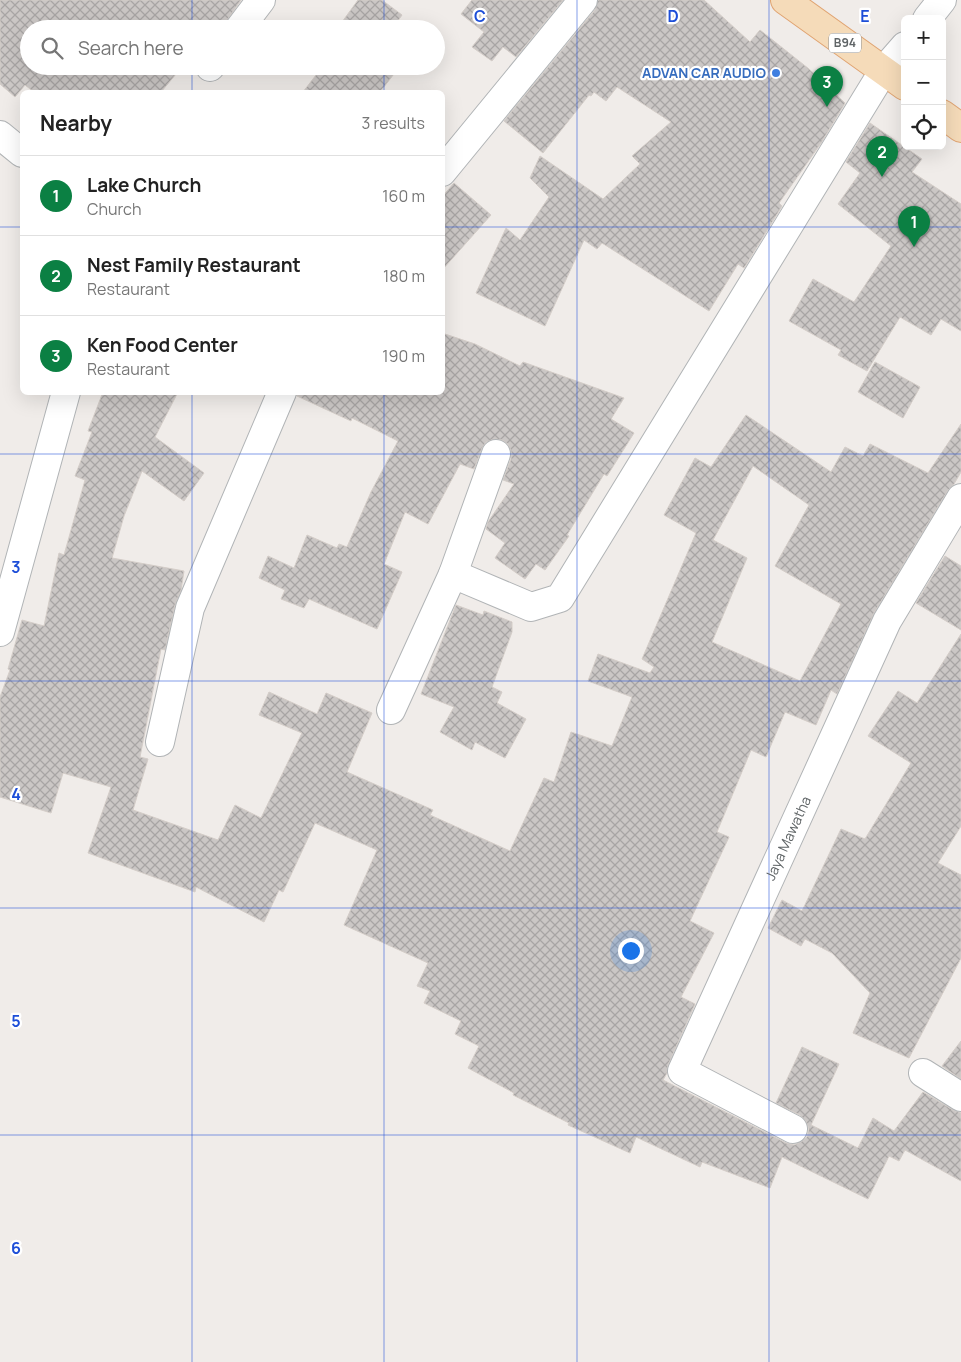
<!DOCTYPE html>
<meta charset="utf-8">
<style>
body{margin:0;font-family:Manrope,sans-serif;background:#f2f2f2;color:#222}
.controls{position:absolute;right:15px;top:15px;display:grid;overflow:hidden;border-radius:8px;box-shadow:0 5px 20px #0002}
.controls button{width:45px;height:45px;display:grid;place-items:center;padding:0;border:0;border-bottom:1px solid #e0e0e0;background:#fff;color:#222;font:25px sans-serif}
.you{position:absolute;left:630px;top:950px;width:18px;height:18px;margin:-12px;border:4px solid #fff;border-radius:50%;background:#1a73e8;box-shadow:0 0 0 8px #1a73e833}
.badge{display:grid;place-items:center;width:32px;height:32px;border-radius:50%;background:#0b8043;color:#fff;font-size:16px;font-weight:700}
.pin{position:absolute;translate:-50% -41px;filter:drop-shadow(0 1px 2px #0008)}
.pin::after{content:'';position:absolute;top:26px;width:18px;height:15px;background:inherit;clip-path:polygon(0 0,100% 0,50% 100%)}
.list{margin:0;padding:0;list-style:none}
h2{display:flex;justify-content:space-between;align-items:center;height:65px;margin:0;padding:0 20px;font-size:21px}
h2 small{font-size:16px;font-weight:400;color:#767676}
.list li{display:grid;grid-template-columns:32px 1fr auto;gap:15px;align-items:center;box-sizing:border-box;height:80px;padding:0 20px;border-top:1px solid #e0e0e0}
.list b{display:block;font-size:19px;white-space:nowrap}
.list p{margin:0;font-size:16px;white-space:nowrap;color:#767676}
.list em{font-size:16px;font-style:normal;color:#767676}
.icon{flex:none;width:28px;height:28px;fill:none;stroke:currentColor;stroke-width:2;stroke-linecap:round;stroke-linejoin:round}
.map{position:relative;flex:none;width:961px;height:1362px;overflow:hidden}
.search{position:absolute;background:#fff;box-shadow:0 5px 20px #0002;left:20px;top:20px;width:425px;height:55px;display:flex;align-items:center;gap:12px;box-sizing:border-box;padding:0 18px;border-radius:28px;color:#767676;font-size:19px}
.panel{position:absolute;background:#fff;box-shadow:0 5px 20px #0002;left:20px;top:90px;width:425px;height:305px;border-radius:8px}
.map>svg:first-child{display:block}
.building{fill:url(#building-cross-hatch);stroke:#d4cdc8;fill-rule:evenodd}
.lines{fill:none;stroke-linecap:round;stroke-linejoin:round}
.minor-casing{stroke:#b1b4b6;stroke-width:30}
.major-casing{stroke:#e0a472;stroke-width:30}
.minor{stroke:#fff;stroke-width:28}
.major{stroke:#f5dbb9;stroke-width:28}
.grid{fill:none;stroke:#1d4ed8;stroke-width:1;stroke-opacity:0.55}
.shop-dot{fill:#3f7fe0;stroke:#fff;stroke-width:2}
.labels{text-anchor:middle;stroke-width:4.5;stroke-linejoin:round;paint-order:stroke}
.shield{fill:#fff;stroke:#909395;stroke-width:1}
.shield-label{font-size:12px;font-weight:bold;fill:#606567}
.shop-label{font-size:14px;font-weight:bold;fill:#366cbe;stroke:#fff;text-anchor:end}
.street-label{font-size:14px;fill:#606567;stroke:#fff}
.grid-label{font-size:16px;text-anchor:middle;font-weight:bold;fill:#1d4ed8;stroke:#fff;stroke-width:4.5;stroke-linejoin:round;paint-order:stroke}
</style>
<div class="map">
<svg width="961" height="1362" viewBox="0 0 961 1362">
<defs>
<pattern id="building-cross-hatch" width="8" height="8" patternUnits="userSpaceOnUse" patternTransform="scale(1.25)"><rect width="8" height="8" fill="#cbc7c5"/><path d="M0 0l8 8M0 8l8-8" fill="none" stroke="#a8a5a4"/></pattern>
</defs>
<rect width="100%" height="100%" fill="#f0ece9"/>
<path class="building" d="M0 0H241L227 20 224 29H29V66H195V70L191 75 181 68 161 92H34L25 85 15 97 0 84Z
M358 0H382L402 15 392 29H337Z
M472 0H563L516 57 503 47 492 61 472 47 484 32 461 14Z
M598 0H704L750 42 760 30 809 69 845 103 821 143 779 203 782 206 744 268 738 264 709 311 602 243 597 249 584 240 545 326 476 293 506 228 520 240 549 197 530 178 540 156 603 199 640 164 632 156 671 122 617 87 606 101 594 92 591 96 589 95 543 153 504 121 595 10Z
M323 66H400L380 92H303Z
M870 123 922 159 912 172 961 204V331L941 319 931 335 900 317 867 371 838 355 841 350 789 321 813 279 854 302 891 246 838 204 860 173 846 162Z
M454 183 491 215 442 270V197Z
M442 333 475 344 520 366 523 362 624 398 611 419 634 433 607 476 604 474 567 535 569 536 545 570 536 564 525 579 495 558 505 543 486 529 488 522 514 484 503 480 511 459V451L508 444 502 440 494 439 486 442 482 448 474 469 460 464 428 524 405 512 384 564 402 572 377 629 309 599 304 608 281 599 285 590 259 578 268 556 294 568 307 535 337 548 339 544 347 547 371 492 398 441 352 418 351 421 297 396V392H442Z
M875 362 920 387 903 418 858 392Z
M103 392H178L155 437 204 473 184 501 142 471 124 516 112 558 184 571 181 590 175 605 165 650 161 649 140 757 148 759 133 810 218 840 235 805 261 818 302 733 259 715 269 692 317 714 326 693 372 713 347 772 433 810 430 815 510 851 544 778 554 782 571 732 612 746 632 697 588 681 598 654 650 673 654 667 642 659 696 533 664 515 695 458 711 467 746 415 831 472 845 447 863 456 870 444 928 473 961 424V472L954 484 948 490 874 613 837 694 831 690 816 725 785 712 766 757 751 750 717 832 729 837 690 921 714 933 681 997 695 1004 668 1065 667 1073 663 1080 786 1143 794 1145 801 1142 807 1137 809 1129 806 1121 800 1115 776 1103 802 1047 839 1064 811 1125 858 1148 873 1118 894 1131 923 1092 953 1110 961 1113V1181L905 1150 899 1161 889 1156 868 1199 782 1157 770 1188 702 1162 700 1167 636 1137 630 1153 568 1125 569 1123 513 1095 514 1093 468 1068 479 1046 455 1034 461 1021 424 1003 430 991 417 986 428 963 344 925 377 850 315 823 283 892 279 890 264 922 196 887 195 892 88 853 111 787 63 773 51 813 0 797V697L10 670 8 669 22 620 44 626 59 553 64 555 85 480 75 476 92 432 88 431ZM753 466 809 505 775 566 841 604 800 681 712 642 747 558 713 540Z
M945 556 961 566V630L916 603Z
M456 605 483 615 484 611 512 622V632L492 687 502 692 497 703 526 719 505 758 475 742 472 750 440 732 454 707 421 694Z
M961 634V826L938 863 961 875V958L909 1058 853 1033 870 993 832 953 805 939 801 946 768 928 782 900 802 911 841 829 865 839 911 763 868 736 898 691 917 703Z
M961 1041V1079L942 1066Z"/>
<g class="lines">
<defs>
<g id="minor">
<path d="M927 19 942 0"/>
<path d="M239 29 261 0"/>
<path d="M210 67 211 66"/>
<path d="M0 135 22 153"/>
<path d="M442 172 583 0"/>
<path d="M453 574 531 607 560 598 884 70 905 46"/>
<path d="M0 632 66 392"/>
<path d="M391 710 453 574 496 454"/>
<path d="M160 742 190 608 282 392"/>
<path d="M923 1073 961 1097"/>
<path id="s1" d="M793 1129 682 1071 887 621 961 498"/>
</g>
<path id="major" d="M785 0 905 86
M942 114 961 128"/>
</defs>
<use href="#minor" class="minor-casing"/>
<use href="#major" class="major-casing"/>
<use href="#minor" class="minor"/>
<use href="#major" class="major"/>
</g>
<path class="grid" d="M192 0V29M384 0V29M577 0V1362M769 0V1362M192 66V92M384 66V92M0 227H22M442 227H961M192 392V1362M384 392V1362M0 454H961M0 681H961M0 908H961M0 1135H961"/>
<circle class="shop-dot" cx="776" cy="73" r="5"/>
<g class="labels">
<rect class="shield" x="829" y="33.5" width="32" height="19" rx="4"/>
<g class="shield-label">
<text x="845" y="47">B94</text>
</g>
<g class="shop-label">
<text x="766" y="78">ADVAN CAR AUDIO</text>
</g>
<g class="street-label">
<text dy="5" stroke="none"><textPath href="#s1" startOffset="381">Jaya Mawatha</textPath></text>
</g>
</g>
<g class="grid-label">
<text x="480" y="22">C</text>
<text x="673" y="22">D</text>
<text x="865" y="22">E</text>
<text x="16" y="573">3</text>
<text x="16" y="800">4</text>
<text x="16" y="1027">5</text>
<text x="16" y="1254">6</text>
</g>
</svg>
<div class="controls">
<button>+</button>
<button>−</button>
<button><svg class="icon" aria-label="locate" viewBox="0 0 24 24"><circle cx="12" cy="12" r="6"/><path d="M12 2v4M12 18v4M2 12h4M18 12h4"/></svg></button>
</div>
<div class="you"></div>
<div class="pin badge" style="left:914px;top:247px">1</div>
<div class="pin badge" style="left:882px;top:177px">2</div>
<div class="pin badge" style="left:827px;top:107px">3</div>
<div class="search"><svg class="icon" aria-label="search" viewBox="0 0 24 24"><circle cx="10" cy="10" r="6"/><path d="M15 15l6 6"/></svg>Search here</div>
<section class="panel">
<h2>Nearby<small>3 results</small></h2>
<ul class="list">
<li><span class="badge">1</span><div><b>Lake Church</b><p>Church</p></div><em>160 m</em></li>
<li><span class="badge">2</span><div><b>Nest Family Restaurant</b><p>Restaurant</p></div><em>180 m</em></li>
<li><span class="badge">3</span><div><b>Ken Food Center</b><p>Restaurant</p></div><em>190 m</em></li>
</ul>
</section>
</div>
